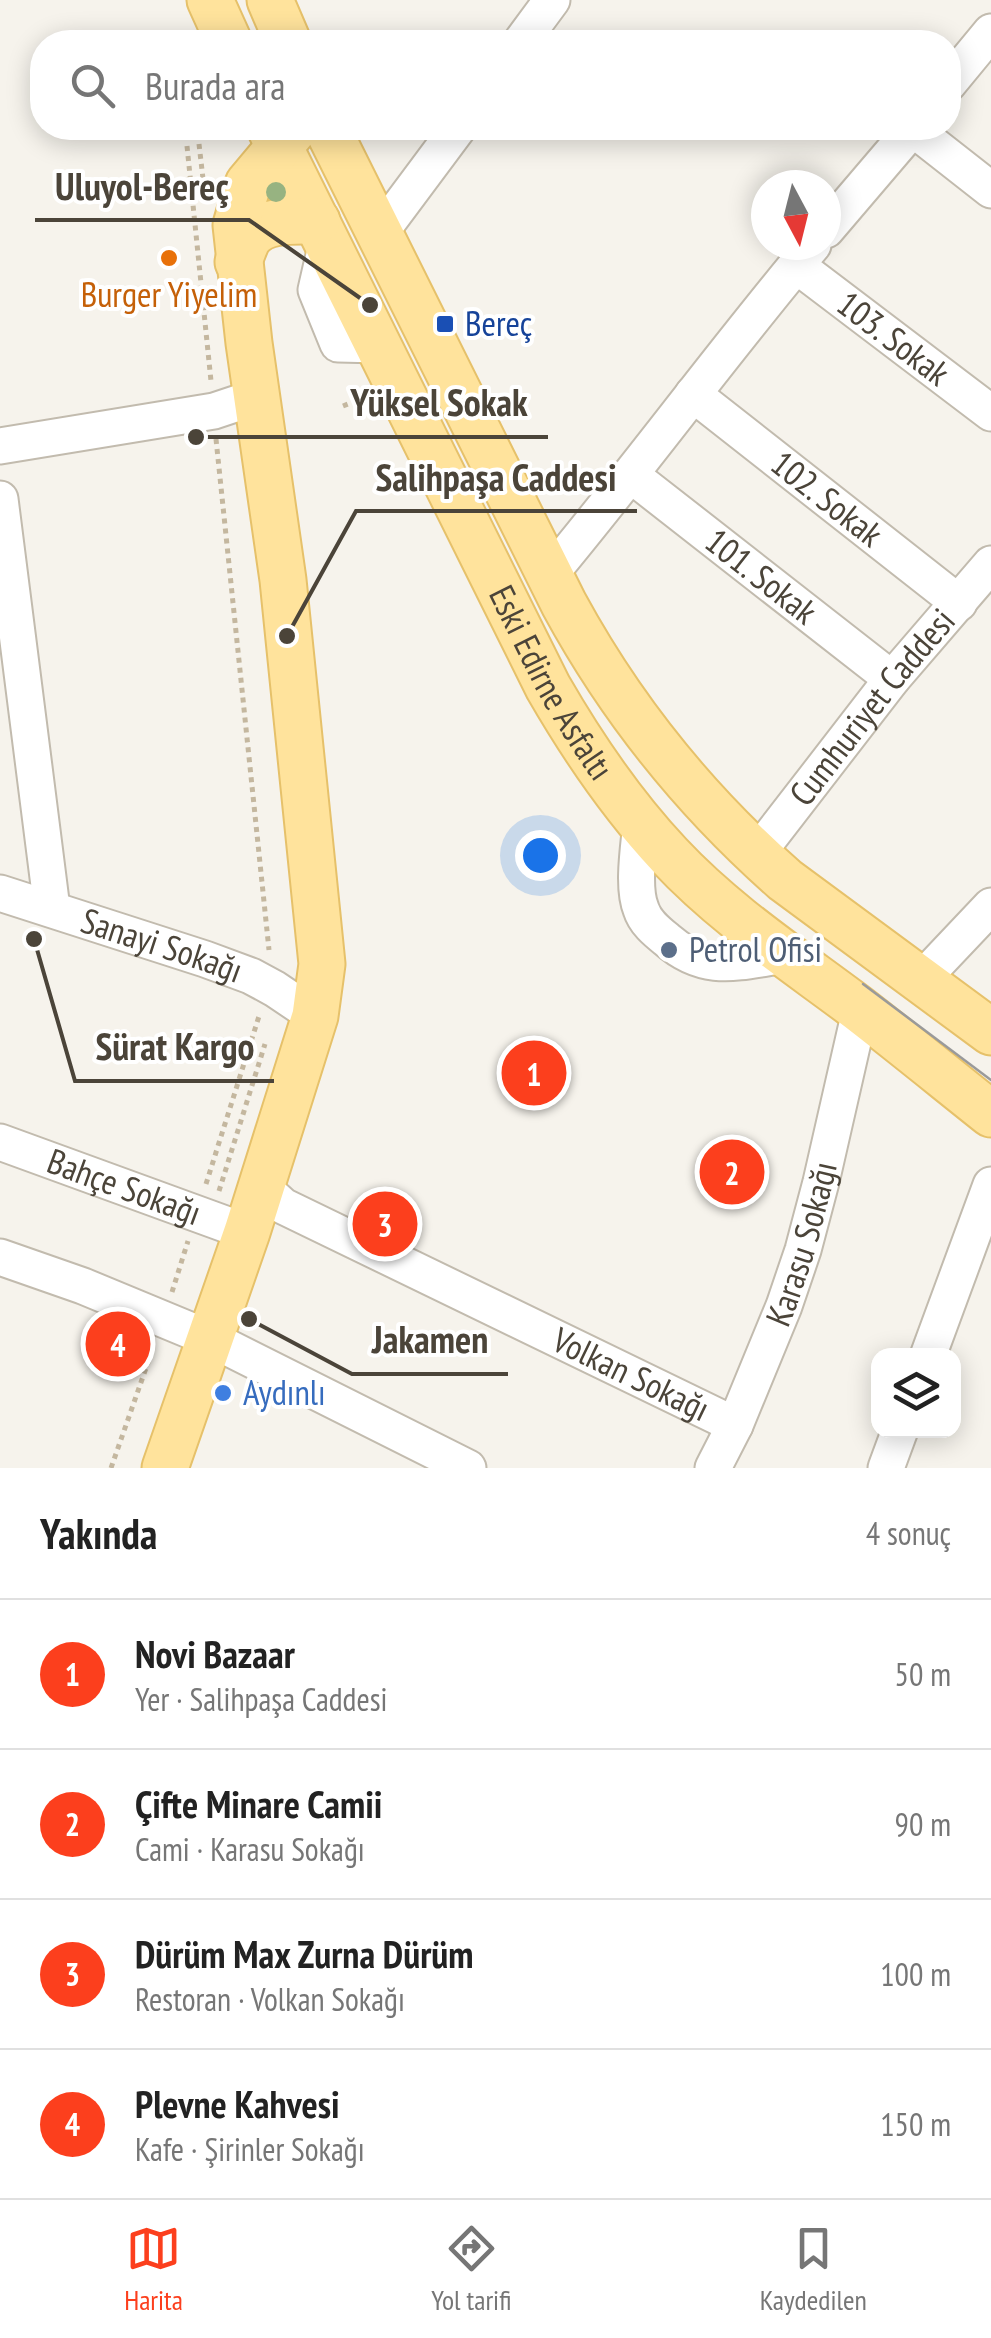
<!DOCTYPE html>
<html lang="tr">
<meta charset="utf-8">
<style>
body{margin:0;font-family:"PT Sans Narrow",sans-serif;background:#f6f6f6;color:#222}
.controls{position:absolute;right:30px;bottom:30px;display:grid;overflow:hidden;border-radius:20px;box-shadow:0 5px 25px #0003}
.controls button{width:90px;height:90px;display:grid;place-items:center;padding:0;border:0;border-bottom:2px solid #e0e0e0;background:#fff;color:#222;font:50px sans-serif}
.compass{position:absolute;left:751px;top:170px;width:90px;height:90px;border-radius:50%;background:#fff;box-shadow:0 5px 25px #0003;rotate:173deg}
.you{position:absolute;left:540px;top:855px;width:35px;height:35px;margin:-25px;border:8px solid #fff;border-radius:50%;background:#1a73e8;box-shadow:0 0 0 15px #1a73e833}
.badge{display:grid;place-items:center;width:65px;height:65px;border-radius:50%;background:#fc3f1d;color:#fff;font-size:32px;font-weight:700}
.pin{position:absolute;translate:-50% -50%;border:5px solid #fff;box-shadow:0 2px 10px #0006}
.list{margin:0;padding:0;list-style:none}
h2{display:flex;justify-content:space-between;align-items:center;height:130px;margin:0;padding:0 40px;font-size:42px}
h2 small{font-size:32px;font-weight:400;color:#767676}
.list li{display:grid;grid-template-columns:65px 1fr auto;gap:30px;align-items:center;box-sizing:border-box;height:150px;padding:0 40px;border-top:2px solid #e0e0e0}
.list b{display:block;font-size:38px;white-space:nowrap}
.list p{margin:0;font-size:32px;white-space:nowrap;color:#767676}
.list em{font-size:32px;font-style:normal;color:#767676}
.icon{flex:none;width:55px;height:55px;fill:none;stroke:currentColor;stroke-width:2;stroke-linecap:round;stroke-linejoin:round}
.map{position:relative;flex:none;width:991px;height:1468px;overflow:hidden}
.search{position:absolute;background:#fff;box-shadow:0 5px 25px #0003;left:30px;right:30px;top:30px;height:110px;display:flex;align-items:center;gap:25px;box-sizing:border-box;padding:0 35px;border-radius:40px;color:#767676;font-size:38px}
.sheet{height:730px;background:#fff}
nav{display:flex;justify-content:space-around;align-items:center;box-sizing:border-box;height:140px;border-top:2px solid #e0e0e0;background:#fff;font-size:28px;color:#767676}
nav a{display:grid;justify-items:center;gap:5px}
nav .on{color:#fc3f1d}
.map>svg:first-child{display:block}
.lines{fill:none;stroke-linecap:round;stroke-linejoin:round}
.minor-casing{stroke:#c2bbae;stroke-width:39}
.major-casing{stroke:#e6c16a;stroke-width:49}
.path{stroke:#c4b79f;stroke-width:5;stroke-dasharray:5 5;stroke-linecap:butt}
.minor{stroke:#fff;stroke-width:35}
.major{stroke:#ffe39c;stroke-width:45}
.tram{stroke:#9a9a9a;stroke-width:2.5}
.tree{fill:#97b381}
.food-dot{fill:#e8710a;stroke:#fff;stroke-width:4}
.transit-dot{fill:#1a4fb4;stroke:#fff;stroke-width:4}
.service-dot{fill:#5c6f8a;stroke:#fff;stroke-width:4}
.shop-dot{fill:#3f7fe0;stroke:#fff;stroke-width:4}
.labels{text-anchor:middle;stroke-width:8;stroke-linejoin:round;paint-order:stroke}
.food-label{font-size:35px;fill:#c56008;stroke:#fff}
.transit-label{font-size:35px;fill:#164399;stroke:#fff;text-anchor:start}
.street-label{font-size:35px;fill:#4b4439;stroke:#fff}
.service-label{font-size:35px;fill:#4e5e75;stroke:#fff;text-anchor:start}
.shop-label{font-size:35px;fill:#366cbe;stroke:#fff;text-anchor:start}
.leader{fill:none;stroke:#4b4439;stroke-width:4}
.callout-dot{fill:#4b4439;stroke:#fff;stroke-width:4}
.callout-label{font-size:38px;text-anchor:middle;font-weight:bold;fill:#4b4439;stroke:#fff;stroke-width:8;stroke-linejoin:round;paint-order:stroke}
</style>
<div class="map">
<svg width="991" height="1468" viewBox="0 0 991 1468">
<rect width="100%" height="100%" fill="#f6f3ec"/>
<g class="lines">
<defs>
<g id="minor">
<path d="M521 42 552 0"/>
<path d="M948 84 991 32"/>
<path d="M912 128 991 190"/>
<path d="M826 230 913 128"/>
<path d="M379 234 458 128"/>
<path d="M327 242 316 290 338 344 379 345"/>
<path id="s1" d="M796 265 991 413"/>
<path id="s2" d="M693 394 959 603"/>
<path d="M0 446 214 411 244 401 256 393"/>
<path id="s3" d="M631 475 892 679"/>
<path d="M0 499 52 909"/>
<path d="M550 574C640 466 723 352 813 245"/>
<path d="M641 822C639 846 632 887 641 909 645 922 656 931 666 939 705 974 738 962 785 955"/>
<path id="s4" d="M756 855 892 679 991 564"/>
<path id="s5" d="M0 893 205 959 251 976 275 989 315 1016"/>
<path d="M921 980 991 906"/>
<path id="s6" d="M0 1142 247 1232"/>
<path id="s7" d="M262 1187 283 1206 735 1425"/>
<path d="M0 1257 83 1286 211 1339 468 1468"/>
<path d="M928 1356 991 1185"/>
<path id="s8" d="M713 1468 735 1425 784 1306 803 1250 821 1182 860 1011"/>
<path d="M886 1468 900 1430"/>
</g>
<g id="major">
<path d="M210 0 229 42"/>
<path d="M270 0 288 42"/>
<path id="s9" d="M270 128 548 687C582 746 622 805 669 855 725 915 794 960 859 1009 903 1043 947 1079 991 1114"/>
<path d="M327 128 564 604C622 711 694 800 785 880L991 1032"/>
<path d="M238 262C242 255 244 246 248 239 262 218 295 221 317 221"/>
<path d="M165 1468 247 1232 315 1016 322 964 283 580 249 343 236 225 248 184 295 128"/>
</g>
</defs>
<use href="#minor" class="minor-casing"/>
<use href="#major" class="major-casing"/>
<path class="path" d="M199 144 205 196
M187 146 211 381
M343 406 363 398
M216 439 269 950
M206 1184 260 1013
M219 1191 265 1044
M172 1292 188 1241
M111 1468 153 1348"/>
<use href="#minor" class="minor"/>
<use href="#major" class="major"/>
<path class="tram" d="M863 984 991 1080"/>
</g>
<circle class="tree" cx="276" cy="192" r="10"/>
<circle class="food-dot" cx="169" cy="258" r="10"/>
<rect class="transit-dot" x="435" y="314" width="20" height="20" rx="5"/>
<circle class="service-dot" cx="669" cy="950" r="10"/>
<circle class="shop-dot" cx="223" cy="1393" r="10"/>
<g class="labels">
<g class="food-label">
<text x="169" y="307">Burger Yiyelim</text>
</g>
<g class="transit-label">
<text x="465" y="336">Bereç</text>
</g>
<g class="street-label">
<text dy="12" stroke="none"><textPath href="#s1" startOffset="122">103. Sokak</textPath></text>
<text dy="12" stroke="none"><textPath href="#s2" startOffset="170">102. Sokak</textPath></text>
<text dy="12" stroke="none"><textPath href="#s3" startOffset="165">101. Sokak</textPath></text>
<text dy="12" stroke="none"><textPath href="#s9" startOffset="622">Eski Edirne Asfaltı</textPath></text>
<text dy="12" stroke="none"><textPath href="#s4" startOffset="188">Cumhuriyet Caddesi</textPath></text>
<text dy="12" stroke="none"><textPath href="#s5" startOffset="170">Sanayi Sokağı</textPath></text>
<text dy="12" stroke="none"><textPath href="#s6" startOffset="132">Bahçe Sokağı</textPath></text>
<text dy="12" stroke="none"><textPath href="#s8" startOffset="242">Karasu Sokağı</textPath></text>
<text dy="12" stroke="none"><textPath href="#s7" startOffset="415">Volkan Sokağı</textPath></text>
</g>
<g class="service-label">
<text x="689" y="962">Petrol Ofisi</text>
</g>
<g class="shop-label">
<text x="243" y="1405">Aydınlı</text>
</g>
</g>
<path class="leader" d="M370 305L249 220H35M196 437L331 437H548M287 636L356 511H637M34 939L75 1081H274M249 1319L352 1374H508"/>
<g class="callout-dot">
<circle cx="370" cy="305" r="10"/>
<circle cx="196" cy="437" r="10"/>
<circle cx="287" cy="636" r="10"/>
<circle cx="34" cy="939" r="10"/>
<circle cx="249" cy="1319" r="10"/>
</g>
<g class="callout-label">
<text x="142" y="200">Uluyol-Bereç</text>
<text x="439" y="416">Yüksel Sokak</text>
<text x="496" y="491">Salihpaşa Caddesi</text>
<text x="175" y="1060">Sürat Kargo</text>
<text x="430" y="1353">Jakamen</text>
</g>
</svg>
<div class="controls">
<button><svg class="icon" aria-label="layers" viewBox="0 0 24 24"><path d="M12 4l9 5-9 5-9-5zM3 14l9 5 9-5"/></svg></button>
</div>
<svg class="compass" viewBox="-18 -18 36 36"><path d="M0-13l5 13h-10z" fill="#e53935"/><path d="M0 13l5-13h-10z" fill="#767676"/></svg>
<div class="you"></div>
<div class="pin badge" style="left:534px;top:1073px">1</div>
<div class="pin badge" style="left:732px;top:1172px">2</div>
<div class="pin badge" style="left:385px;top:1224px">3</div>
<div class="pin badge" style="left:118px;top:1344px">4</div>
<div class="search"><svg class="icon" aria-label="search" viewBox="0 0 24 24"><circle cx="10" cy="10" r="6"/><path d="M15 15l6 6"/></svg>Burada ara</div>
</div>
<section class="sheet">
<h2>Yakında<small>4 sonuç</small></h2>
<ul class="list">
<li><span class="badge">1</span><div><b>Novi Bazaar</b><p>Yer · Salihpaşa Caddesi</p></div><em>50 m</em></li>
<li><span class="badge">2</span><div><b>Çifte Minare Camii</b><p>Cami · Karasu Sokağı</p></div><em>90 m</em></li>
<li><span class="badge">3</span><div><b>Dürüm Max Zurna Dürüm</b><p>Restoran · Volkan Sokağı</p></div><em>100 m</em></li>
<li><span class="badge">4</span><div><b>Plevne Kahvesi</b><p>Kafe · Şirinler Sokağı</p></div><em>150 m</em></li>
</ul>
</section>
<nav>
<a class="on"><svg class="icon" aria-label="map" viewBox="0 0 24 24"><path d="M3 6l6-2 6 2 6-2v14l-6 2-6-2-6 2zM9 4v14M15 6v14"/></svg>Harita</a>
<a><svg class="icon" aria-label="directions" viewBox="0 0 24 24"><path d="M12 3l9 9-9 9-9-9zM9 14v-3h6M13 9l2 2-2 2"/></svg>Yol tarifi</a>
<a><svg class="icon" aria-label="saved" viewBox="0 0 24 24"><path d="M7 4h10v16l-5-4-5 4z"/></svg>Kaydedilen</a>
</nav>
